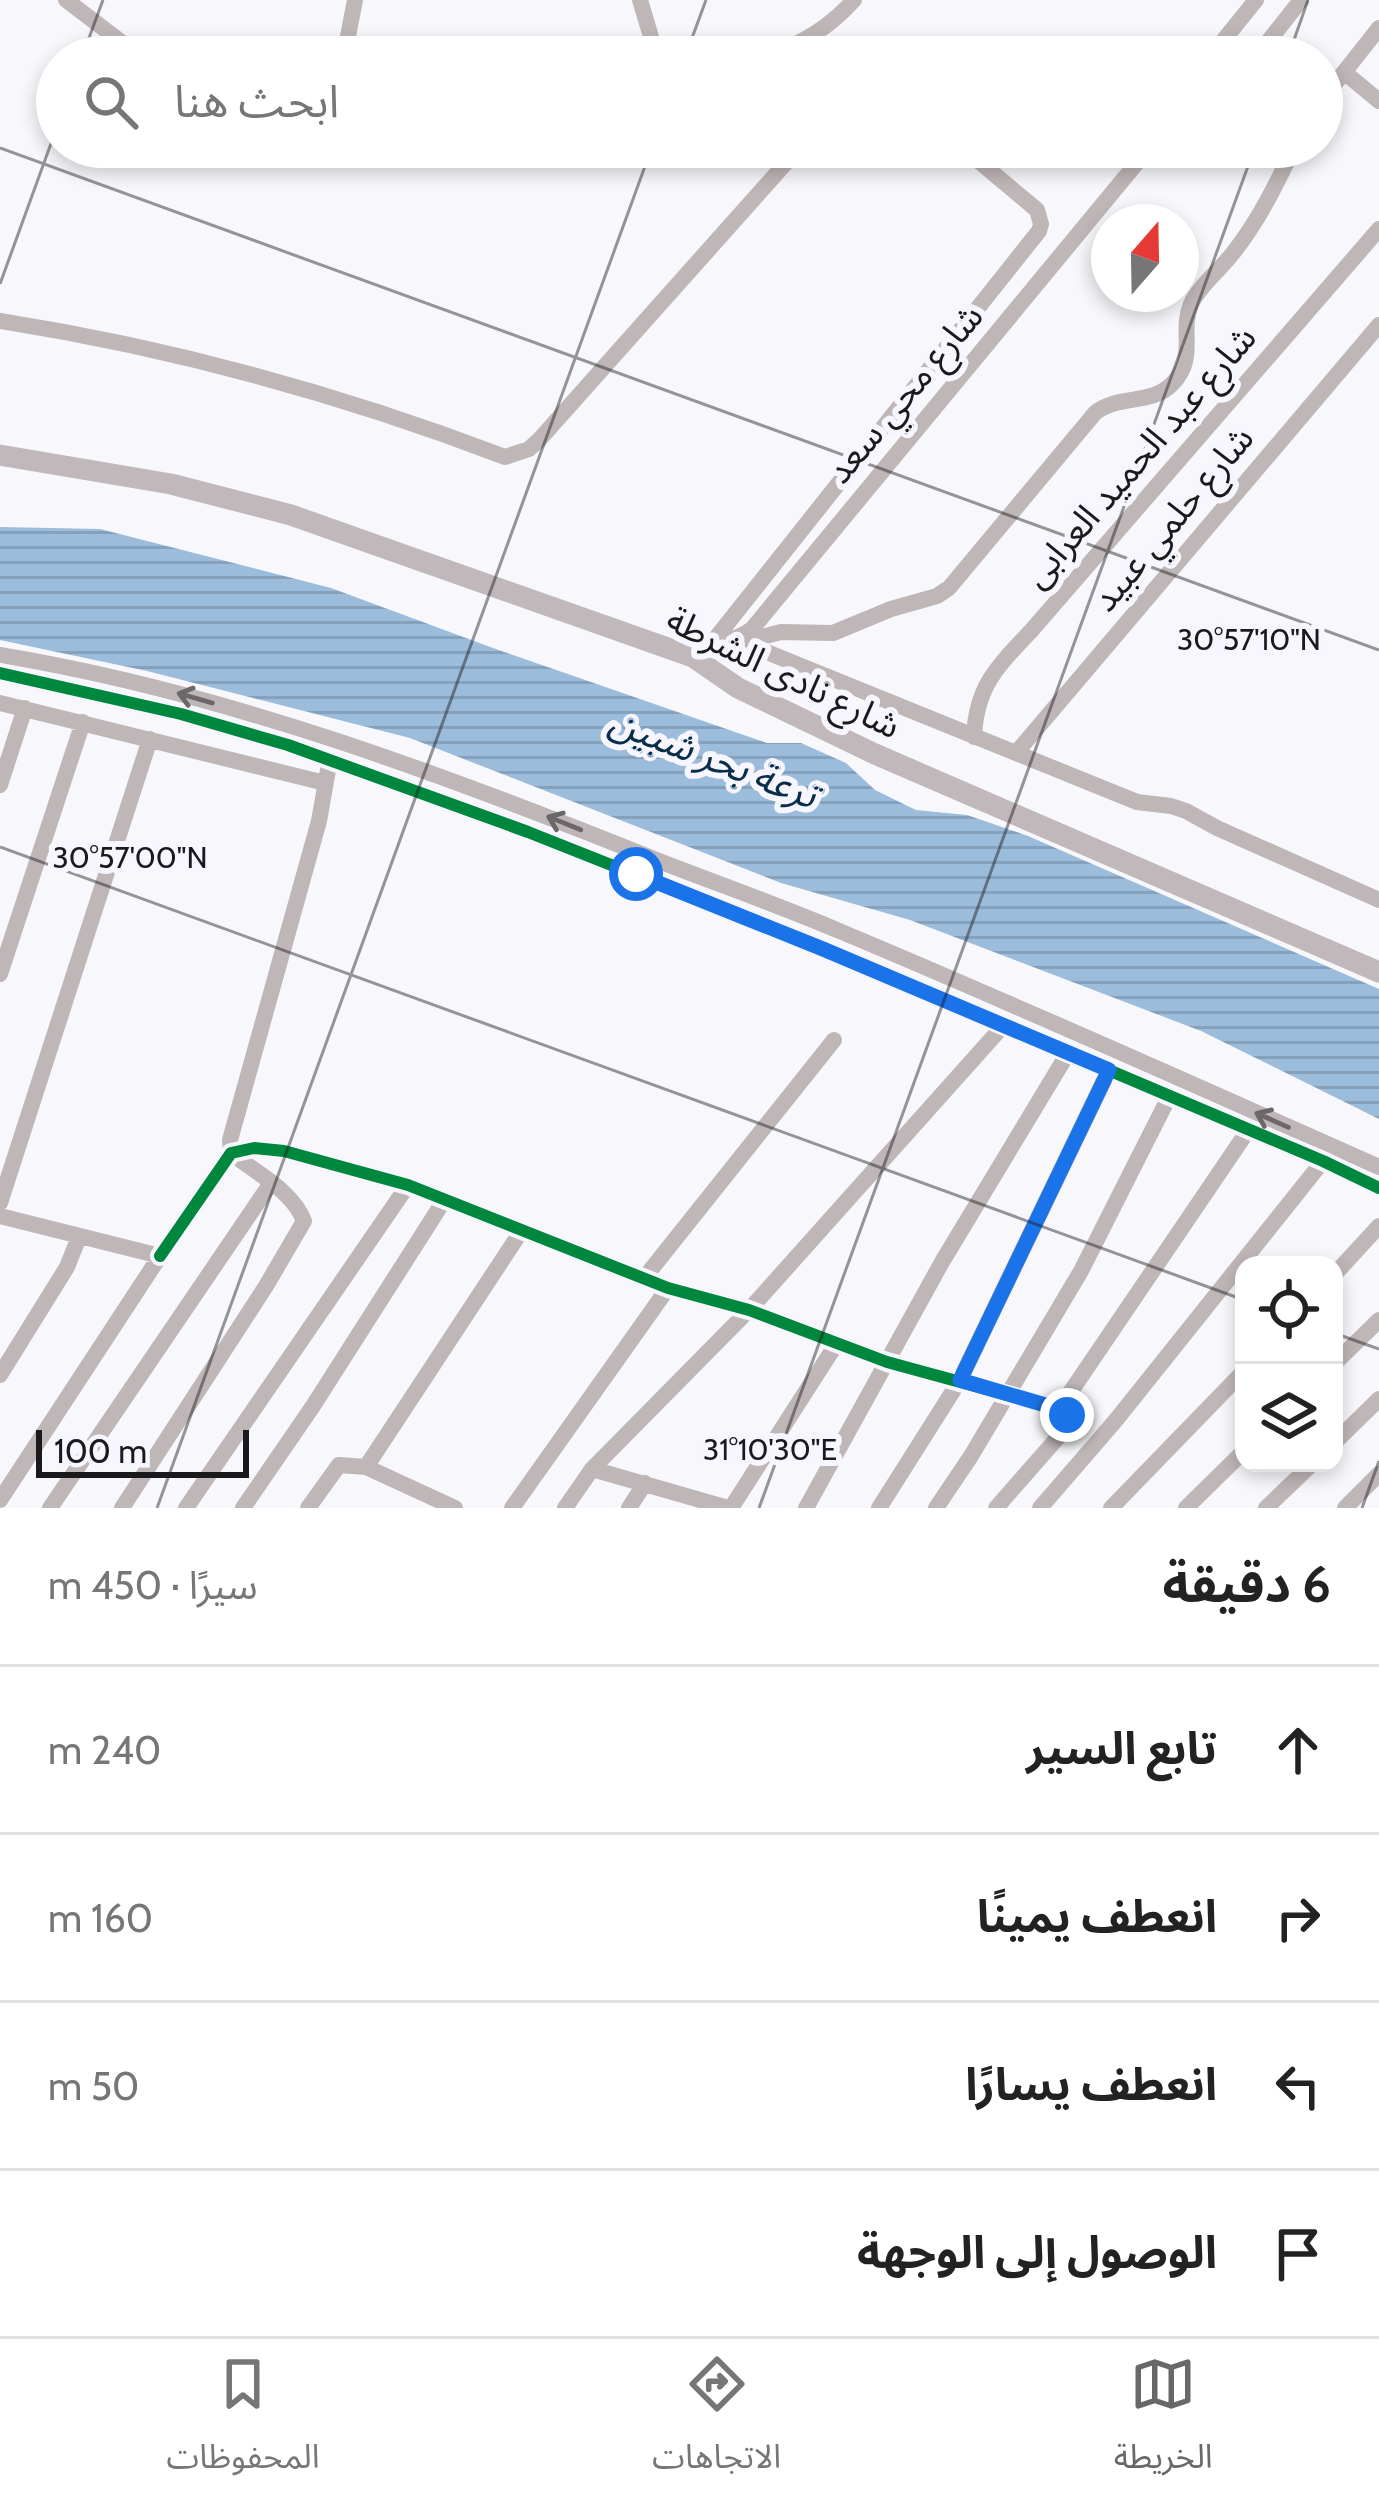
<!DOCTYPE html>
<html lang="ar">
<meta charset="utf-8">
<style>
body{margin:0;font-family:Cabin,"Noto Sans Arabic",sans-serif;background:#f6f6f6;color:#222;direction:rtl}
.controls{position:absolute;right:36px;bottom:36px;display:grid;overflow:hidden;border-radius:24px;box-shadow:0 6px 18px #0003}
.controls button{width:108px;height:108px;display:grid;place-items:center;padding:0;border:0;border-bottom:3px solid #e0e0e0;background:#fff;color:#222;font:60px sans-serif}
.compass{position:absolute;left:1091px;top:204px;width:108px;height:108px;border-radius:50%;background:#fff;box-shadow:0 6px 18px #0003;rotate:20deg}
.scale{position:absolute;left:36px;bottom:30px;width:213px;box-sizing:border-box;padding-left:12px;border:6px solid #1a191c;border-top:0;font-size:33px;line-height:42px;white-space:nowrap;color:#1a191c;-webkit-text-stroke:9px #f7f6fe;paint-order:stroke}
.stop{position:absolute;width:36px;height:36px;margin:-27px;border:9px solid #1a73e8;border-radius:50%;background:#fff}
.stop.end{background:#1a73e8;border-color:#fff;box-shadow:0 3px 12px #0008}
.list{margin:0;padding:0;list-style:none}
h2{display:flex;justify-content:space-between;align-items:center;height:156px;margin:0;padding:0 48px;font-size:51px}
h2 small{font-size:39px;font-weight:400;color:#767676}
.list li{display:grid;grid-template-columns:78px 1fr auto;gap:36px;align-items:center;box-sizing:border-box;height:168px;padding:0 48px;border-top:3px solid #e0e0e0}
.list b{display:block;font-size:45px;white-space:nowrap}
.list em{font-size:39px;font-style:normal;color:#767676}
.icon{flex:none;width:66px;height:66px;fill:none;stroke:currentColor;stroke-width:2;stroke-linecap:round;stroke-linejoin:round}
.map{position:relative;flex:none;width:1379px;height:1508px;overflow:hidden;direction:ltr}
.search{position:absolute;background:#fff;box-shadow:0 6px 18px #0003;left:36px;right:36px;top:36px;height:132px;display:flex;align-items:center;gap:30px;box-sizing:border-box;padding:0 42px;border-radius:66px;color:#767676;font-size:45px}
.sheet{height:828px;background:#fff}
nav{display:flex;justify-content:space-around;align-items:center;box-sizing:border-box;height:168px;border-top:3px solid #e0e0e0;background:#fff;font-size:33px;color:#767676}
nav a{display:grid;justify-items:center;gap:6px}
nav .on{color:#68676a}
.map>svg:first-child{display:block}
.water{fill:url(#water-rules)}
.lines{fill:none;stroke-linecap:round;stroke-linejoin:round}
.minor{stroke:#bfb6b7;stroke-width:16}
.major{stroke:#c1b8bb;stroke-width:21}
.cycleway-casing{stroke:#f7f6fe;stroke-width:20}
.cycleway{stroke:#00873e;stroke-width:12}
.oneway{stroke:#6c686a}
.route{stroke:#1a73e8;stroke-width:15}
.ticks{fill:none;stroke:#1a191c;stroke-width:3;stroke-opacity:0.45}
.labels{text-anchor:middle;stroke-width:12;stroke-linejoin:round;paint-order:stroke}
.street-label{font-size:36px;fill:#1a191c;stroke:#f7f6fe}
.water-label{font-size:39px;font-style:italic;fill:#082e4a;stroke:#f7f6fe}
.ticks-label{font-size:30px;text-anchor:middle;fill:#1a191c;stroke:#f7f6fe;stroke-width:12;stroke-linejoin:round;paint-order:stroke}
</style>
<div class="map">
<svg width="1379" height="1508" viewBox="0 0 1379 1508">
<defs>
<pattern id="water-rules" width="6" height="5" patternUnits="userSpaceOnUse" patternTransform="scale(3)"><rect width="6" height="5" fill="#9cbcdb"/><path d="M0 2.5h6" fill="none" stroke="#86a1bb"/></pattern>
</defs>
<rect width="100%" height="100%" fill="#f8f8fc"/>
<path class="water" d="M0 527 100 529 331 588 493 648 767 743H801L846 763 875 790 916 810 967 815 1028 836 1379 989V1119L1201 1031 910 920 781 883 410 738 147 671 0 640Z"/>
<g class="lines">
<path class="minor" d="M66 0 141 57
M640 0 657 57
M344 57 355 0
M767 57C802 43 828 29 854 0
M1210 57 1256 0
M1256 57 1301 0
M1344 72 1379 101
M1322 100 1379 28
M0 321C171 348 343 395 505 457L529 449 539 440 800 147
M735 640 758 638 781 632 833 633 891 609 937 596 949 588 1095 413C1118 394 1150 406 1172 384 1198 358 1179 332 1191 304 1200 285 1220 270 1233 253 1259 220 1276 185 1294 147
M742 642 1137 802 1171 806 1186 811 1217 828 1379 900
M711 644 1039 231 1041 224 1037 210 962 147
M0 655C228 693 445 775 659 861 718 884 778 905 837 930 1019 1006 1199 1087 1379 1167
M693 657C710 640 734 644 752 629L1150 147
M0 673 181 714 288 745 528 832 823 949 1323 1161 1379 1188
M0 703 325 783
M974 737C976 686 998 666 1031 631L1379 229
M1016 753 1379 325
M0 785 25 708
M0 974 83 722
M0 1203 150 739
M0 1216 160 1256 0 1500
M160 1256 231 1153 254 1148 284 1151 408 1185 668 1288 749 1310 887 1362 1059 1409
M1334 1275 1379 1226
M645 1277 834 1040
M1334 1364 1379 1320
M0 1375 67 1267 79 1237
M1334 1443 1379 1399
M366 1467 455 1508
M592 1469 728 1508
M50 1508 271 1183
M122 1508 266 1286 304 1221C293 1191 256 1173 231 1153L230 1140 319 821 330 759
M186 1508 408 1185
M243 1508 313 1406 445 1199
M308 1508 339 1465 366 1467 522 1230
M512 1508 668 1288
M565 1508 592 1469 749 1310 1003 1026
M629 1508 645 1483
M731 1508 837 1343
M806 1508 942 1262 1068 1053
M879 1508 960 1380 1109 1070
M936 1508 971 1456 1081 1271 1169 1097
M996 1508 1068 1426 1069 1420 1059 1409 1249 1129
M1040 1508 1116 1420 1323 1161
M1111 1508 1244 1371
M1186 1508 1244 1451
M1266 1508 1313 1463
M1345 1508 1379 1474"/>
<path class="major" d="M0 455 171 484 291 515 693 657 738 688 875 754 1379 972"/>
<defs>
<path id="cycleway" d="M0 673 181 714 288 745 528 832 823 949 1323 1161 1379 1188
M160 1256 231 1153 254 1148 284 1151 408 1185 668 1288 749 1310 887 1362 1059 1409"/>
</defs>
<use href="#cycleway" class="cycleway-casing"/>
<use href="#cycleway" class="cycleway"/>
</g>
<defs><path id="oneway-shaft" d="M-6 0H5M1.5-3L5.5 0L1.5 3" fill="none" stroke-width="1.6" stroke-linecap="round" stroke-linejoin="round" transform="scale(3)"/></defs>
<g class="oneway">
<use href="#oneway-shaft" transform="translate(195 698) rotate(-164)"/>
<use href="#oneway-shaft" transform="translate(564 823) rotate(-158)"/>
<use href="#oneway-shaft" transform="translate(1272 1120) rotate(-156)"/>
</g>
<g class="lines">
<path class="route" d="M636 874 823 949 1109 1070 960 1380 1059 1409 1067 1415"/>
</g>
<path class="ticks" d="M82 57 103 0M685 57 706 0M1288 57 1308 0M0 148 1379 650M0 284 57 127M0 847 1244 1300M1334 1333 1379 1349M157 1508 652 147M759 1508 1255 147M1362 1508 1379 1461"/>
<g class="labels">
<g class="street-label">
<text transform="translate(904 393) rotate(-50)" y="13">شارع محي سعد</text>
<text transform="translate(1139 456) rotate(-49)" y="13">شارع عبد الحميد العرابى</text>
<text transform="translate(1172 518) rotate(-50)" y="13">شارع حلمي عبيد</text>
<text transform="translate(784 672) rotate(26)" y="13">شارع نادى الشرطة</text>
</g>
<g class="water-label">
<text transform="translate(714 757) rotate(21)" y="14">ترعة بحر شبين</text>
</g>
</g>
<g class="ticks-label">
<text x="1249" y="650">30°57'10"N</text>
<text x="130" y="868">30°57'00"N</text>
<text x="770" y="1460">31°10'30"E</text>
</g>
</svg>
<div class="controls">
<button><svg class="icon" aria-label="locate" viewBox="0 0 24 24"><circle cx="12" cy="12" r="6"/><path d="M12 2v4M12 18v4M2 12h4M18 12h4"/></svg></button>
<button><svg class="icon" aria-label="layers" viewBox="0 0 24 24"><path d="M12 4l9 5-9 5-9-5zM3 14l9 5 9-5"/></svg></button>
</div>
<svg class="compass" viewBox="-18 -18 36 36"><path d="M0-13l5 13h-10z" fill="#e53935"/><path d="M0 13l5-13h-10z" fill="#767676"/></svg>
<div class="scale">100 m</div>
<div class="stop" style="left:636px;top:874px"></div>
<div class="stop end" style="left:1067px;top:1415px"></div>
<div class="search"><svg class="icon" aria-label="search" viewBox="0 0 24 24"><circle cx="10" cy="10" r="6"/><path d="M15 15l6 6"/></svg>ابحث هنا</div>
</div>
<section class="sheet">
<h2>6 دقيقة<small>سيرًا · 450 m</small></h2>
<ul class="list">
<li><svg class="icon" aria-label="ahead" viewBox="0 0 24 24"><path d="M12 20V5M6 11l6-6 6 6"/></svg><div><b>تابع السير</b></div><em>240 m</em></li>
<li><svg class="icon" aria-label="right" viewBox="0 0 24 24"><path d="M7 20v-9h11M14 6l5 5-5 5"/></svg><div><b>انعطف يمينًا</b></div><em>160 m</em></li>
<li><svg class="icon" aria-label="left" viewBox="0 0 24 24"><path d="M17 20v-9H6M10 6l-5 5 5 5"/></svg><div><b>انعطف يسارًا</b></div><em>50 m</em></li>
<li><svg class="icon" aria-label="arrive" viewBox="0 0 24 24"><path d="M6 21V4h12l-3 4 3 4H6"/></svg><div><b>الوصول إلى الوجهة</b></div></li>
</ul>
</section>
<nav>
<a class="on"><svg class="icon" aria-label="map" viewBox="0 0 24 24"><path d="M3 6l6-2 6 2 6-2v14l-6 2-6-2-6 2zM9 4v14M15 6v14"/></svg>الخريطة</a>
<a><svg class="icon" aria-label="directions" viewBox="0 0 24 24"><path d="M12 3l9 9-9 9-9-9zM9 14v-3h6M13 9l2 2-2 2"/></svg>الاتجاهات</a>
<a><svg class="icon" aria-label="saved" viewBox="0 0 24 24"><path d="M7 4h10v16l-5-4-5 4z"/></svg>المحفوظات</a>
</nav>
